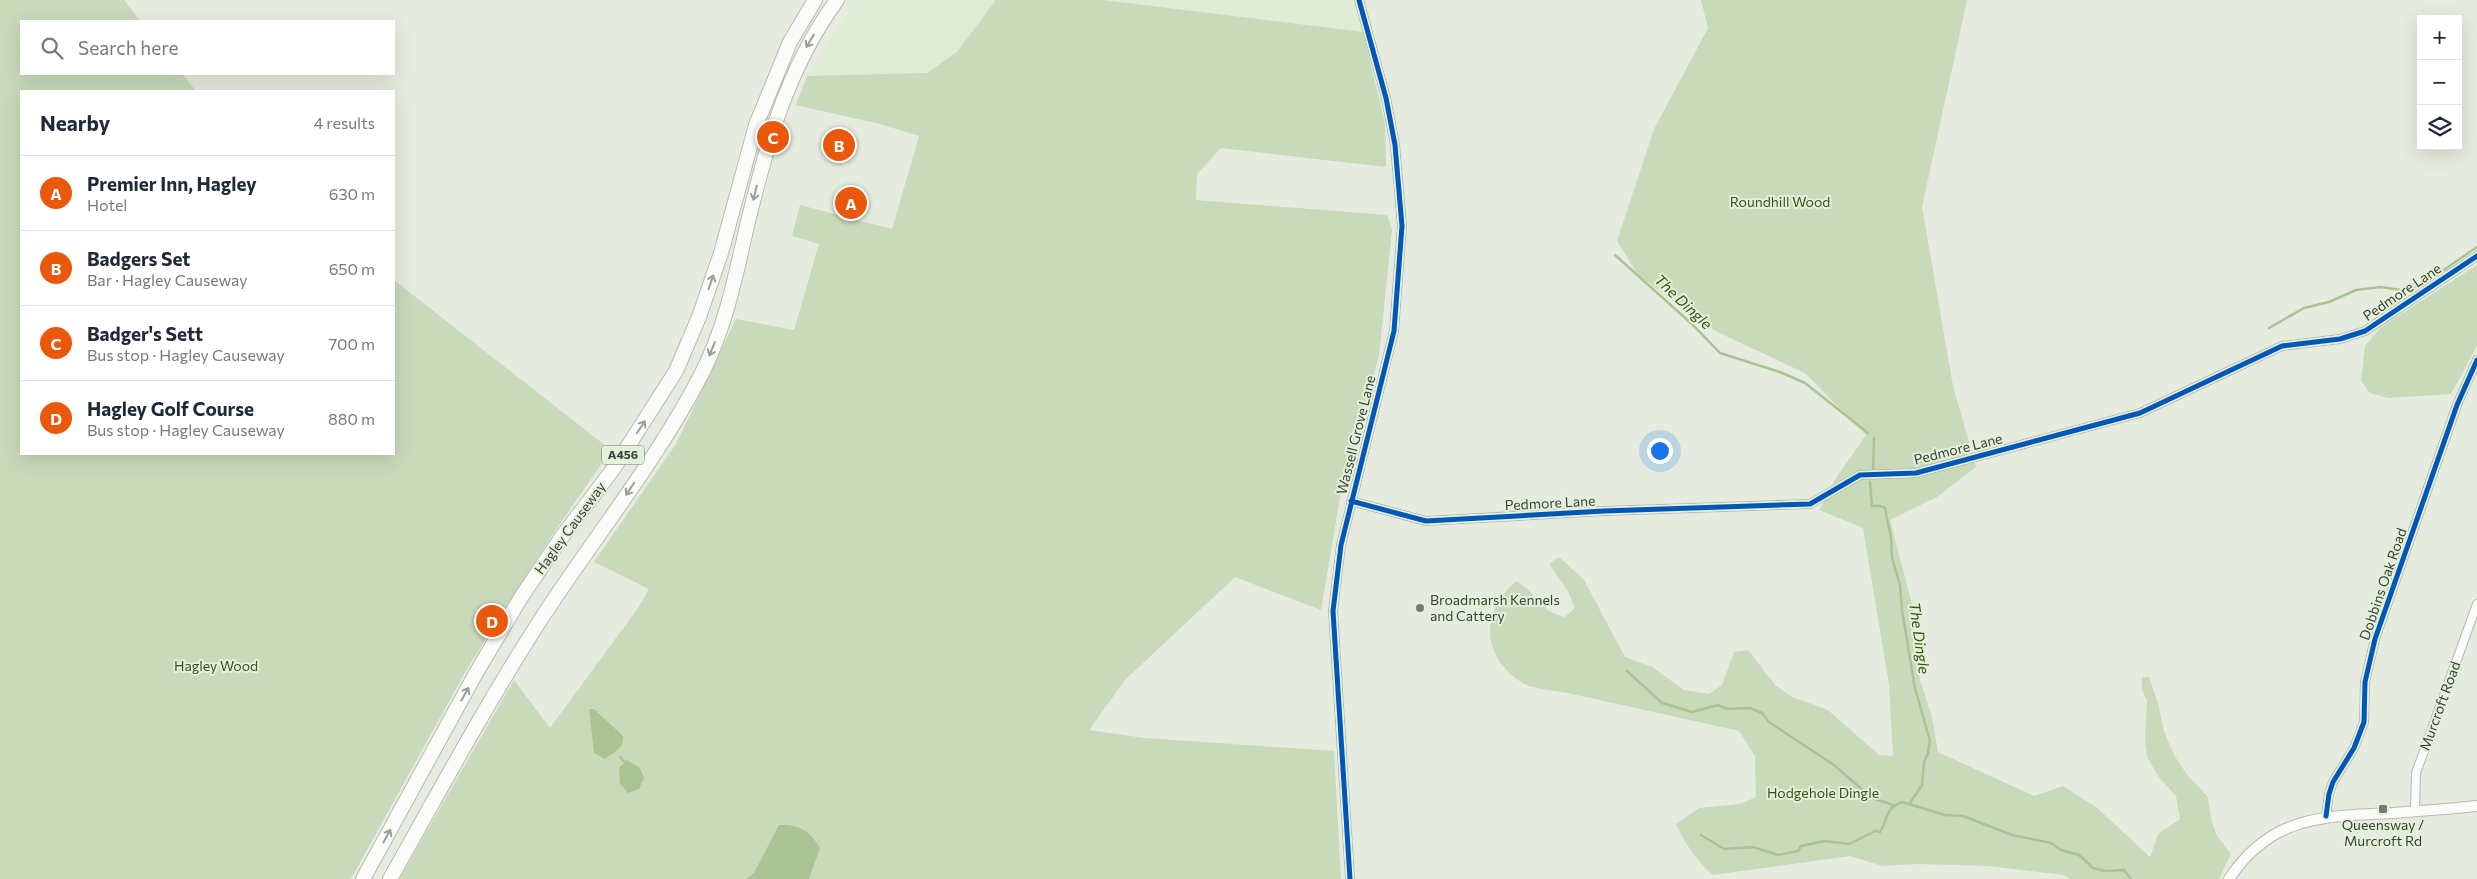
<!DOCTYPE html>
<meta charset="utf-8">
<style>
body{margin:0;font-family:Commissioner,sans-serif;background:#f2f2f3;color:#1f2937}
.controls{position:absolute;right:15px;top:15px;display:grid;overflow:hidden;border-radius:0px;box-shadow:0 5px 20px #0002}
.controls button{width:45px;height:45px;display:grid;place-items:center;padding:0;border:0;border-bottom:1px solid #e0e1e3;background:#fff;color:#1f2937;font:25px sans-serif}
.you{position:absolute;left:1659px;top:450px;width:18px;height:18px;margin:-12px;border:4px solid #fff;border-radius:50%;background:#1a73e8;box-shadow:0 0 0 8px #1a73e833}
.badge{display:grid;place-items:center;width:32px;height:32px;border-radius:50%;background:#ea580c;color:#fff;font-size:16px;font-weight:700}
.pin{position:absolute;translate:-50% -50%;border:2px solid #fff;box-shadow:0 1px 5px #0006}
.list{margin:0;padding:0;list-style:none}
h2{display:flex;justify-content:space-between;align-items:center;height:65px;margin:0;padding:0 20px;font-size:21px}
h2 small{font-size:16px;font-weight:400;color:#747a83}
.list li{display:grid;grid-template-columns:32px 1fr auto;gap:15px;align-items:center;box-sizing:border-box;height:75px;padding:0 20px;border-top:1px solid #e0e1e3}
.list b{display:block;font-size:19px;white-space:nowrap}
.list p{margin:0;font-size:16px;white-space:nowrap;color:#747a83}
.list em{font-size:16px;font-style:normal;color:#747a83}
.icon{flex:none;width:28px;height:28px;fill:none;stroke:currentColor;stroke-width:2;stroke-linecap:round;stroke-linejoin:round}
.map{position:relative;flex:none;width:2477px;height:879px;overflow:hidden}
.search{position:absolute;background:#fff;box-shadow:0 5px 20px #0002;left:20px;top:20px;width:375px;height:55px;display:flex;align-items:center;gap:12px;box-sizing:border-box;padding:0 18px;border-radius:0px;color:#747a83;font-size:19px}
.panel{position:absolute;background:#fff;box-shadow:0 5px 20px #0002;left:20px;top:90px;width:375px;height:365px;border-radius:0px}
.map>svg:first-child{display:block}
.built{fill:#deebd5}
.green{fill:#c8daba}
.water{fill:#aac393}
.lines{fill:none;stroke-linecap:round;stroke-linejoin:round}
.stream{stroke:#aac393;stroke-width:2.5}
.minor-casing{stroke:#b5bab0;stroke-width:10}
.tertiary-casing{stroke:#b5bab0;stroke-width:12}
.trunk-casing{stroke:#b5bab0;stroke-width:16}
.minor{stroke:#fbfcfa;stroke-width:8}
.tertiary{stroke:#fbfcfa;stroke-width:10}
.trunk{stroke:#fbfcfa;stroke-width:14}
.cycleway-casing{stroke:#e4f1da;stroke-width:8}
.cycleway{stroke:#0057b8;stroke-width:5}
.oneway{stroke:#9a9e98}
.poi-dot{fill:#757c71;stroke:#e4f1da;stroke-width:2}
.labels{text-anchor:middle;stroke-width:4;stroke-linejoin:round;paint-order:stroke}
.shield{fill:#e4f1da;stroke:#6c7467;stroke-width:1}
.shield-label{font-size:12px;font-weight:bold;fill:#393f36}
.park-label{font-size:14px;fill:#345310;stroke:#e4f1da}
.street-label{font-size:14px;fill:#393f36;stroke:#e4f1da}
.poi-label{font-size:14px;fill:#393f36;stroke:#e4f1da;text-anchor:start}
.water-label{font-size:15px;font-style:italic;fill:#345310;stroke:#e4f1da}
</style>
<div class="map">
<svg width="2477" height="879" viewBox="0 0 2477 879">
<rect width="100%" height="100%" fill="#e5ecdf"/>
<path class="built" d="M858 0H996L957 52 927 73 807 76 833 34Z
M1103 0H1350L1363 32Z"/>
<path class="green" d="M0 0H124L140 21H21V74H182L196 91H21V454H394V280L611 450 551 537 468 667 351 879H0Z
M996 0H1103L1363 32 1385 123 1386 167 1221 148 1197 174 1196 200 1387 215 1392 230 1379 356 1344 475 1321 610 1235 577 1125 680 1089 730 1145 738 1334 751 1341 879H399L514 680 550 728 638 608 649 589 594 562 676 444 736 319 794 330 819 244 792 236 800 205 892 229 919 136 880 124 796 105 807 76 927 73 957 52Z
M1701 0H1967L1922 207 1953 386 1976 467 1937 497 1890 520 1914 612 1918 673 1932 717 1938 752 2034 796 2063 786 2096 807 2150 857 2158 834 2180 819 2176 796 2158 776 2147 757 2145 741 2147 700 2142 690V677H2149L2158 704 2164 731 2174 755 2188 776 2208 797 2211 819 2217 836 2231 854 2219 879H2070L2064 875 1989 866 1917 864 1882 866 1850 856 1713 875C1696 860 1686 845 1676 824L1699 808 1740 804 1756 797 1755 756 1739 731C1683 719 1628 706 1572 694 1559 691 1530 689 1521 682 1480 654 1481 612 1516 581 1539 593 1536 611 1565 617L1575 608 1568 591 1549 564 1559 557 1584 580 1625 657 1652 667 1684 690 1709 694 1722 685 1734 652 1748 650 1775 685 1792 697 1828 710 1879 755 1893 756 1889 684 1863 528 1819 510 1836 478 1866 435 1805 373 1717 332 1638 275 1617 241 1654 129 1708 28Z
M2477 265V346L2451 394 2388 398 2370 393 2361 381 2365 346 2381 327Z"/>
<path class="water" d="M589 709H594L623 736C625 748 613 753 605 759L594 753Z
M627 760 640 768 644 778 639 789 628 793 620 784 619 768Z
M779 825C799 824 810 831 820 848L809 879H746L754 873Z"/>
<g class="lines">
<path class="stream" d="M1615 255 1694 326 1720 353 1780 372 1805 383 1868 433
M2269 328 2304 308 2329 302 2356 290 2381 287 2401 290 2422 285 2477 247
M1873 471 1874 438
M1870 482 1872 506H1881L1885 508 1891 538 1892 558 1900 585 1902 610 1915 688 1930 741 1928 753 1924 762 1922 785 1910 803
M1627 671 1662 703 1692 712 1718 705 1727 709 1750 708 1762 713 1769 722 1834 765 1872 798 1893 805
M620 757 625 763
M1701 835 1724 849 1753 847 1778 855 1798 851 1801 846 1825 841 1849 844 1875 831 1880 832C1889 819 1883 810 1902 802L1945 815 1963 816 2012 835 2051 843 2061 850 2079 855 2093 868 2105 871 2124 870 2131 879"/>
<defs>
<path id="minor" d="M1351 501 1426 521 1604 511 1810 504 1860 475 1916 473 2140 413 2282 346 2340 339 2365 331 2477 256
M2415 811 2416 773 2477 604
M2326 816 2329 794 2333 782 2354 748 2364 722 2365 682 2375 639 2457 405 2477 360
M1350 879 1333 611 1341 545 1394 331 1402 226 1395 145 1386 98 1359 0"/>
<path id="tertiary" d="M2229 879C2271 815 2325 816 2393 813 2421 811 2449 809 2477 806"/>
<path id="trunk" d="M363 879 476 673 520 599 561 538 614 468 676 371 699 317 721 253 756 125 790 42 815 0
M390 879C440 790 488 701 543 616 596 535 658 459 702 373 725 328 735 279 746 230 766 147 786 70 837 0"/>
</defs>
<use href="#minor" class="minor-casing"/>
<use href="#tertiary" class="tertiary-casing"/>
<use href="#trunk" class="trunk-casing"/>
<use href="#minor" class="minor"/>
<use href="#tertiary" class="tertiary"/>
<use href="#trunk" class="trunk"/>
<defs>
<path id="cycleway" d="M1351 501 1426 521 1604 511 1810 504 1860 475 1916 473 2140 413 2282 346 2340 339 2365 331 2477 256
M2326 816 2329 794 2333 782 2354 748 2364 722 2365 682 2375 639 2457 405 2477 360
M1350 879 1333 611 1341 545 1394 331 1402 226 1395 145 1386 98 1359 0"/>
</defs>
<use href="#cycleway" class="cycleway-casing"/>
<use href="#cycleway" class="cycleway"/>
</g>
<defs><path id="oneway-shaft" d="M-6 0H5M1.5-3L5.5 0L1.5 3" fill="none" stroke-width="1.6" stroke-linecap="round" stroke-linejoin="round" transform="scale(1.25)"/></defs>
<g class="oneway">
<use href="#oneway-shaft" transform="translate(810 41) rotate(121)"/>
<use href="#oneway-shaft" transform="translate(755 193) rotate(104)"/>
<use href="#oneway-shaft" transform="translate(711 282) rotate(-71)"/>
<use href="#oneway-shaft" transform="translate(712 349) rotate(113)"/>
<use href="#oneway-shaft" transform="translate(641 427) rotate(-56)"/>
<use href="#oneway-shaft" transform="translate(630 489) rotate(124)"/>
<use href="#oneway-shaft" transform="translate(465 694) rotate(-61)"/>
<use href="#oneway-shaft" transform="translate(387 836) rotate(-61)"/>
</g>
<g class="poi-dot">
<circle cx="1420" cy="608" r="5"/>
<rect x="2378" y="804" width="10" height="10" rx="2.5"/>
</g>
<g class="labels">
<rect class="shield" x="602" y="445.5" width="42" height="19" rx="4"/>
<g class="shield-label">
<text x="623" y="459">A456</text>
</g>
<g class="park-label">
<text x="1780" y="207">Roundhill Wood</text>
<text x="216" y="671">Hagley Wood</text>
<text x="1823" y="798">Hodgehole Dingle</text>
</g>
<g class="street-label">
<text transform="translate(2402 292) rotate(-34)" y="5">Pedmore Lane</text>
<text transform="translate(1356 435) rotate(-76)" y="5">Wassell Grove Lane</text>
<text transform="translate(1958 449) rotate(-14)" y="5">Pedmore Lane</text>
<text transform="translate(1550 503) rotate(-3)" y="5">Pedmore Lane</text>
<text transform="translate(570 528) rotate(-54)" y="5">Hagley Causeway</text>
<text transform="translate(2383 584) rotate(-71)" y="5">Dobbins Oak Road</text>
<text transform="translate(2440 706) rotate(-70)" y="5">Murcroft Road</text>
</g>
<g class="poi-label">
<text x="1430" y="605">Broadmarsh Kennels<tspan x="1430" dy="16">and Cattery</tspan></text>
<text x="2383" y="830" text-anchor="middle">Queensway /<tspan x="2383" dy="16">Murcroft Rd</tspan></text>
</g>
<g class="water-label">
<text transform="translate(1683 302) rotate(43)" y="5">The Dingle</text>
<text transform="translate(1919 638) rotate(82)" y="5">The Dingle</text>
</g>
</g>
</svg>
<div class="controls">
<button>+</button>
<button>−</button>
<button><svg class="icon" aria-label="layers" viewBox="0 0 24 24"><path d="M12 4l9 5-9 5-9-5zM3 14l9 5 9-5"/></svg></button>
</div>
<div class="you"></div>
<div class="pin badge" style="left:851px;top:203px">A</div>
<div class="pin badge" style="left:839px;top:145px">B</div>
<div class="pin badge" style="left:773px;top:137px">C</div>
<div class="pin badge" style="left:492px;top:621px">D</div>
<div class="search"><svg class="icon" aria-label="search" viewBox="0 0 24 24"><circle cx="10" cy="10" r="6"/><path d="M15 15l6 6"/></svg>Search here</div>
<section class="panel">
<h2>Nearby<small>4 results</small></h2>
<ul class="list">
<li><span class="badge">A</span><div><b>Premier Inn, Hagley</b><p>Hotel</p></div><em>630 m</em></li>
<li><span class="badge">B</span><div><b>Badgers Set</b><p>Bar · Hagley Causeway</p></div><em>650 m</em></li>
<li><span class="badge">C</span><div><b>Badger's Sett</b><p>Bus stop · Hagley Causeway</p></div><em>700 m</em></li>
<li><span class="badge">D</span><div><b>Hagley Golf Course</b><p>Bus stop · Hagley Causeway</p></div><em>880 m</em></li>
</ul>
</section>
</div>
